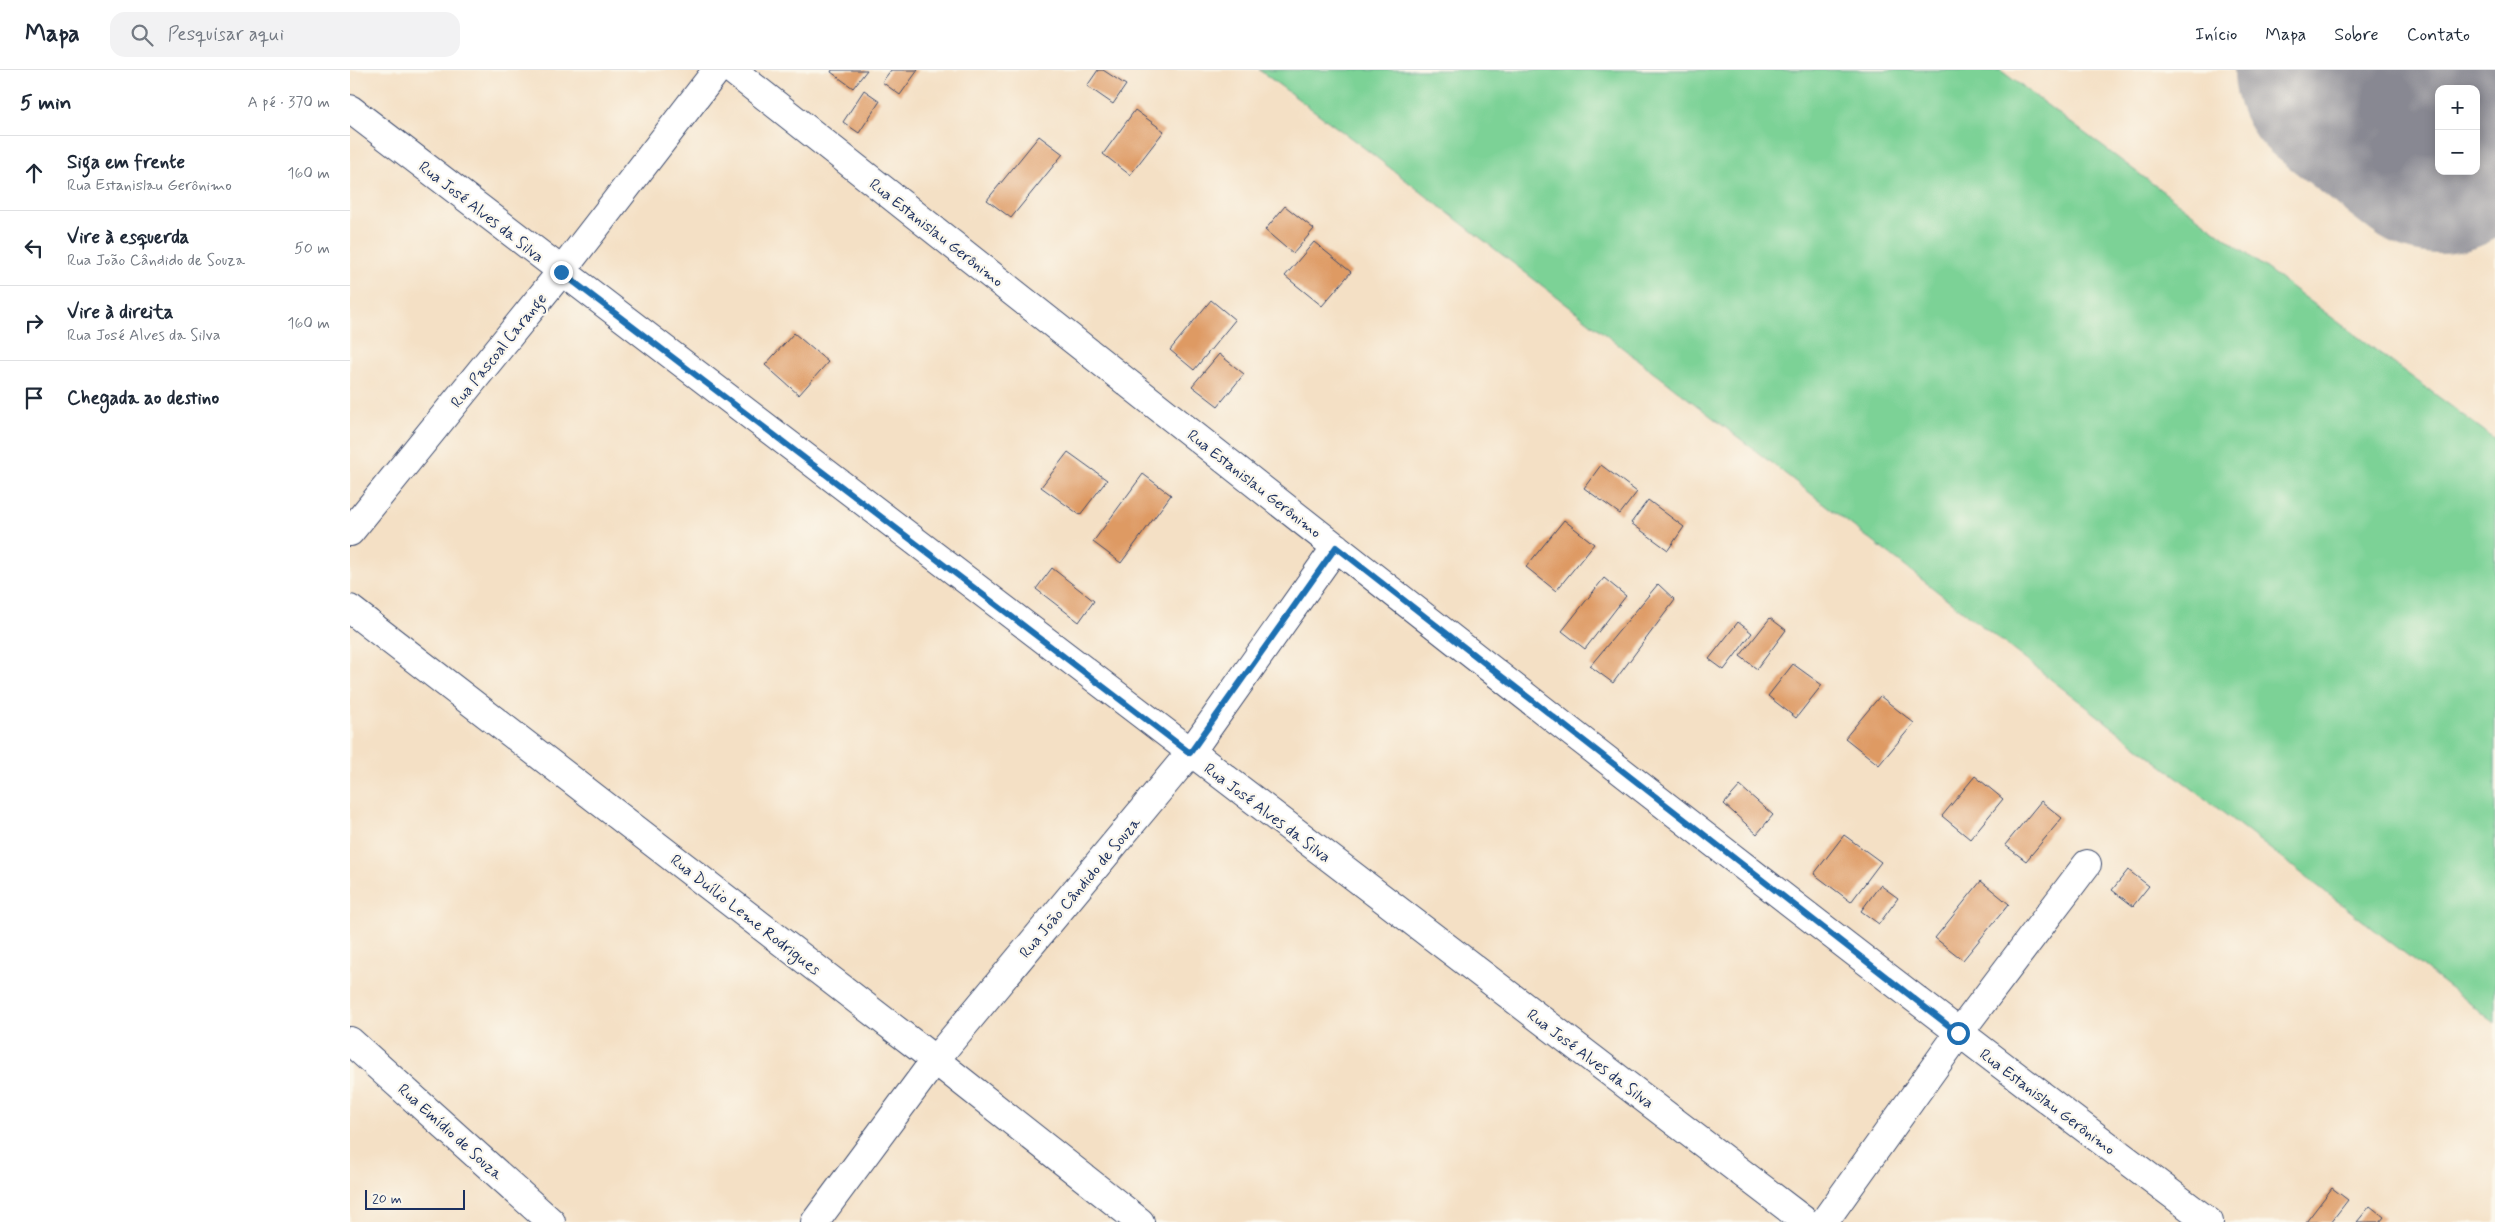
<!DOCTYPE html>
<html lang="pt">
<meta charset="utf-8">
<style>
body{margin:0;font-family:Mynerve,sans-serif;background:#f2f2f3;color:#1f2937}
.controls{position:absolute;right:15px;top:15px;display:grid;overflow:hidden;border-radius:10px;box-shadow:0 2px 12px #0003}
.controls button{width:45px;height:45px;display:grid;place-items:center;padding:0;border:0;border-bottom:1px solid #e0e1e3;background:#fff;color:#1f2937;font:25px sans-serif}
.scale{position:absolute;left:15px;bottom:12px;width:100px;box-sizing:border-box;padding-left:5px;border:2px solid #1b2f5e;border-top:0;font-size:14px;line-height:18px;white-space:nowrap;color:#1b2f5e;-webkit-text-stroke:4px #fbf7ec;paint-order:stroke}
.stop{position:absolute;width:15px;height:15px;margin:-11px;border:4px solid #1f6fb2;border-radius:50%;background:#fff}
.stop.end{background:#1f6fb2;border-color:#fff;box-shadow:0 1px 5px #0008}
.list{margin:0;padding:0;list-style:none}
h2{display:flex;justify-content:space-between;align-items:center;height:65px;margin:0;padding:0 20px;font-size:21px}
h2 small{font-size:16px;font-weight:400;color:#747a83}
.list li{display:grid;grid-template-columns:32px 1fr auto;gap:15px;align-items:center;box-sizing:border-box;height:75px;padding:0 20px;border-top:1px solid #e0e1e3}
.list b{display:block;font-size:19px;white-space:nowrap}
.list p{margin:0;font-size:16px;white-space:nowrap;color:#747a83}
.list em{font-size:16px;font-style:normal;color:#747a83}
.icon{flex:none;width:28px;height:28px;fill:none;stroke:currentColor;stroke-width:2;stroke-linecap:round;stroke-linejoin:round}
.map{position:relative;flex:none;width:2145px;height:1152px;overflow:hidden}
header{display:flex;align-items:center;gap:30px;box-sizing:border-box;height:70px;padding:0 25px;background:#fff;border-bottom:1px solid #e0e1e3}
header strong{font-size:24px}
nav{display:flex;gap:28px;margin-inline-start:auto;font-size:18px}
.search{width:350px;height:45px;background:#f2f2f3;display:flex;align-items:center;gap:12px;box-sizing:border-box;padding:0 18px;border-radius:15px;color:#747a83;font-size:19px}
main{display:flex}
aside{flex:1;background:#fff}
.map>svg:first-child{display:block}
.green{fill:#7cd296;stroke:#4c807a}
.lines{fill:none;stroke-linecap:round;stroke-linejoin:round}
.runway{stroke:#888892;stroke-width:224}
.building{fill:#de9a63}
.minor-casing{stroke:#3c4a6d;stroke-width:30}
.minor{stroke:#fff;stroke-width:28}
.route{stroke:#1f6fb2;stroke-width:6}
.labels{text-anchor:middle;stroke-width:4.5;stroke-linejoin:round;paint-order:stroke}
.street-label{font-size:16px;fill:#1b2f5e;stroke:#fbf7ec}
</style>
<header>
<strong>Mapa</strong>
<div class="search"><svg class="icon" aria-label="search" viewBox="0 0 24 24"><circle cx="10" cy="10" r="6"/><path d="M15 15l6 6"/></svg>Pesquisar aqui</div>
<nav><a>Início</a><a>Mapa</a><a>Sobre</a><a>Contato</a></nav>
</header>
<main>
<aside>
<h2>5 min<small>A pé · 370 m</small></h2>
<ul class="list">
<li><svg class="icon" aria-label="ahead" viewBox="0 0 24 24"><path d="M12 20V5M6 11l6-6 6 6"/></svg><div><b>Siga em frente</b><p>Rua Estanislau Gerônimo</p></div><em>160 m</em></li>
<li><svg class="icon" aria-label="left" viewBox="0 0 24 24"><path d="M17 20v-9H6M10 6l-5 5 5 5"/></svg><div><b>Vire à esquerda</b><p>Rua João Cândido de Souza</p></div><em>50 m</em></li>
<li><svg class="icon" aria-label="right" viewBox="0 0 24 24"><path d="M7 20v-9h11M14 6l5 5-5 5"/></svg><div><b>Vire à direita</b><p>Rua José Alves da Silva</p></div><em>160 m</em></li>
<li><svg class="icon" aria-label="arrive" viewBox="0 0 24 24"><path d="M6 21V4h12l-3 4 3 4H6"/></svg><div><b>Chegada ao destino</b></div></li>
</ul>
</aside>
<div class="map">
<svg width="2145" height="1152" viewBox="0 0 2145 1152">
<rect width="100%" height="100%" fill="#fbf7ec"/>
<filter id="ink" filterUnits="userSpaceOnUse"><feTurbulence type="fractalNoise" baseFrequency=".02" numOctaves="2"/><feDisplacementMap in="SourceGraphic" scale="10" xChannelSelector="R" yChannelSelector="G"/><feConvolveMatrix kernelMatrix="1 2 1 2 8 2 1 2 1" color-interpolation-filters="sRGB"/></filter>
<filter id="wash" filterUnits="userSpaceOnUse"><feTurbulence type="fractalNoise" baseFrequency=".0096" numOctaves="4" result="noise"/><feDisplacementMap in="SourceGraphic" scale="20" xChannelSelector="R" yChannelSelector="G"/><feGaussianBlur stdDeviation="1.12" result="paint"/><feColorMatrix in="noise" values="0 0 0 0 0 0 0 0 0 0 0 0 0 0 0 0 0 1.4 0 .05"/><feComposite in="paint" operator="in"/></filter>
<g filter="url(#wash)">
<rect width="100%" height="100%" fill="#f4e0c5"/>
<path class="green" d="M909 0H1650L2145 369V953L1013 77Z"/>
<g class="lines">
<path class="runway" d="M1996 0 2089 72"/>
</g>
<g id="blocks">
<path class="building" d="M482 0H517L503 18 481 2Z
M541 0H568L550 25 532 12Z
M748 0H753L776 15 763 34 737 16Z
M514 20 530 31 509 63 493 52Z
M785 40 814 61 780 105 753 84Z
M689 66 713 84 661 148 637 130Z
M935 136 964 159 943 184 915 160Z
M964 172 1001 202 972 236 935 206Z
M861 230 885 250 844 300 820 280Z
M444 263 478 292 449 325 415 295Z
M869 284 894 304 868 336 842 316Z
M718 382 757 410 730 445 691 417Z
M1251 395 1287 422 1270 444 1234 418Z
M793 404 821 425 771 493 743 472Z
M1298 430 1334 457 1318 480 1281 453Z
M1214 450 1244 474 1206 521 1176 497Z
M702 498 744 531 729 552 686 519Z
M1254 508 1276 526 1235 579 1212 561Z
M1308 514 1325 530 1263 613 1240 596Z
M1420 548 1436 560 1407 599 1390 586Z
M1388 552 1402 563 1374 600 1359 589Z
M1443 594 1472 615 1446 648 1418 626Z
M1530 626 1564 653 1529 695 1495 668Z
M1625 706 1653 729 1620 769 1592 746Z
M1390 716 1423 745 1407 764 1374 734Z
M1691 731 1712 748 1676 791 1655 775Z
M1494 765 1531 792 1501 832 1464 804Z
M1778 800 1799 816 1783 836 1762 820Z
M1631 811 1659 834 1613 890 1585 868Z
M1530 815 1548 828 1529 854 1511 841Z
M1982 1118 1998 1130 1981 1152H1956Z
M2020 1136 2034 1147 2030 1152H2007Z"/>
</g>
</g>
<g filter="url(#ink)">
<use href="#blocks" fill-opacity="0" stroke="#3c4a6d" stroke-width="1"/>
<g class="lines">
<defs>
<path id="minor" d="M382 0C872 387 1360 777 1859 1152
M0 39 1456 1152
M0 462 211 202 367 0
M0 539 585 990 790 1152
M0 971 201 1152
M465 1152 585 990 840 683 986 477
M1474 1152 1609 963 1737 794"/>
</defs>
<use href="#minor" class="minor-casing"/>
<use href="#minor" class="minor"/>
</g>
</g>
<g class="lines" filter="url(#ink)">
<path class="route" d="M211 202 840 683 986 477 1608 963"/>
</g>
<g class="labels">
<g class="street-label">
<text transform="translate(132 141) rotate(38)" y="6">Rua José Alves da Silva</text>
<text transform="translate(587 162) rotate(38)" y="6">Rua Estanislau Gerônimo</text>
<text transform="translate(148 280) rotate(-51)" y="6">Rua Pascoal Carange</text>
<text transform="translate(905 413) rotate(38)" y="6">Rua Estanislau Gerônimo</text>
<text transform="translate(918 742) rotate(37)" y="6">Rua José Alves da Silva</text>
<text transform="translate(729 817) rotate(-50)" y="6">Rua João Cândido de Souza</text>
<text transform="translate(396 844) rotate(38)" y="6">Rua Duílio Leme Rodrigues</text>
<text transform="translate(1241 988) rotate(37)" y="6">Rua José Alves da Silva</text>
<text transform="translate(1698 1031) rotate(37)" y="6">Rua Estanislau Gerônimo</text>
<text transform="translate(101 1061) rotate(42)" y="6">Rua Emídio de Souza</text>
</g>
</g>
</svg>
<div class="controls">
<button>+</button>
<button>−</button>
</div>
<div class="scale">20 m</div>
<div class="stop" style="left:1608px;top:963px"></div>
<div class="stop end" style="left:211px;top:202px"></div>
</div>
</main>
